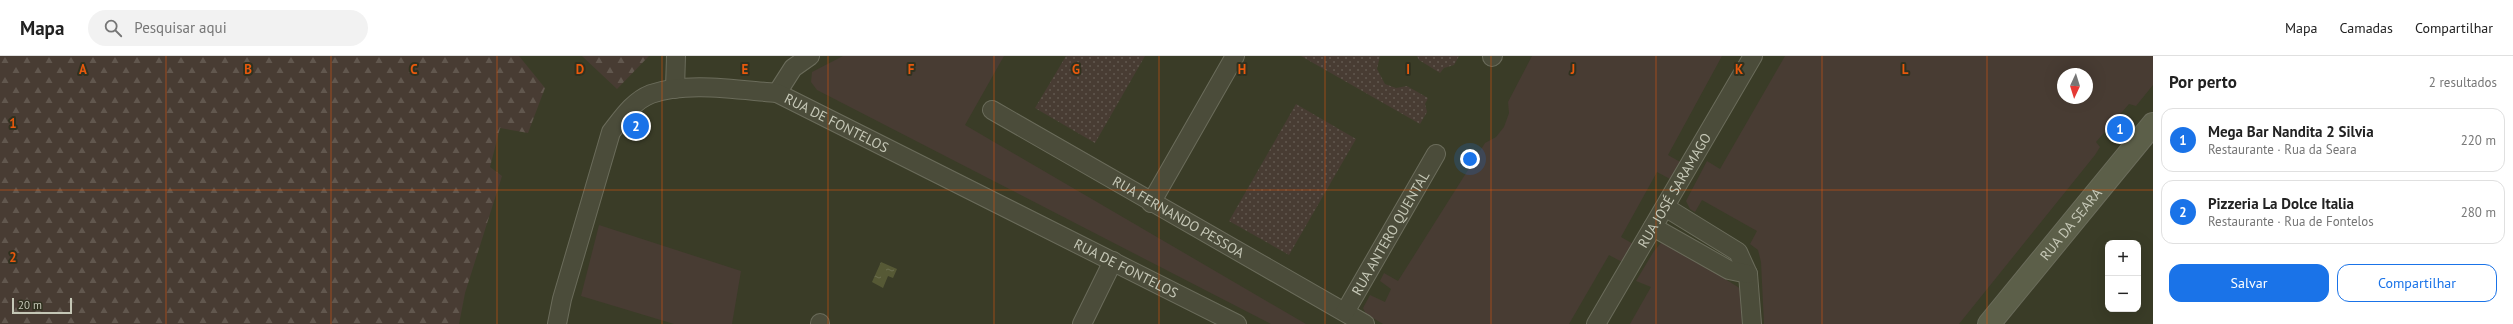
<!DOCTYPE html>
<html lang="pt">
<meta charset="utf-8">
<style>
body{margin:0;font-family:"PT Sans",sans-serif;background:#f2f2f2;color:#222}
.controls{position:absolute;right:12px;bottom:12px;display:grid;overflow:hidden;border-radius:8px;box-shadow:0 4px 16px #0002}
.controls button{width:36px;height:36px;display:grid;place-items:center;padding:0;border:0;border-bottom:1px solid #e0e0e0;background:#fff;color:#222;font:20px sans-serif}
.compass{position:absolute;left:2057px;top:12px;width:36px;height:36px;border-radius:50%;background:#fff;box-shadow:0 4px 16px #0002;rotate:184deg}
.scale{position:absolute;left:12px;bottom:10px;width:60px;box-sizing:border-box;padding-left:4px;border:2px solid #c5c7b6;border-top:0;font-size:11px;line-height:14px;white-space:nowrap;color:#c5c7b6;-webkit-text-stroke:3px #30311f;paint-order:stroke}
.you{position:absolute;left:1470px;top:103px;width:14px;height:14px;margin:-10px;border:3px solid #fff;border-radius:50%;background:#1a73e8;box-shadow:0 0 0 6px #1a73e833}
.badge{display:grid;place-items:center;width:26px;height:26px;border-radius:50%;background:#1a73e8;color:#fff;font-size:13px;font-weight:700}
.pin{position:absolute;translate:-50% -50%;border:2px solid #fff;box-shadow:0 1px 4px #0006}
.list{margin:0;padding:0;list-style:none}
h2{display:flex;justify-content:space-between;align-items:center;height:52px;margin:0;padding:0 16px;font-size:17px}
h2 small{font-size:13px;font-weight:400;color:#767676}
.list li{display:grid;grid-template-columns:26px 1fr auto;gap:12px;align-items:center;box-sizing:border-box;height:64px;margin:0 8px 8px;padding:0 8px;border:1px solid #e0e0e0;border-radius:12px}
.list b{display:block;font-size:15px;white-space:nowrap}
.list p{margin:0;font-size:13px;white-space:nowrap;color:#767676}
.list em{font-size:13px;font-style:normal;color:#767676}
.actions{display:flex;gap:8px;padding:12px 16px}
.actions a{flex:1;padding:9px 0;border:1px solid #1a73e8;border-radius:12px;text-align:center;font-size:14px;color:#1a73e8}
.actions .main{background:#1a73e8;color:#fff}
.icon{flex:none;width:22px;height:22px;fill:none;stroke:currentColor;stroke-width:2;stroke-linecap:round;stroke-linejoin:round}
.map{position:relative;flex:none;width:2153px;height:268px;overflow:hidden}
header{display:flex;align-items:center;gap:24px;box-sizing:border-box;height:56px;padding:0 20px;background:#fff;border-bottom:1px solid #e0e0e0}
header strong{font-size:19px}
nav{display:flex;gap:22px;margin-inline-start:auto;font-size:14px}
.search{width:280px;height:36px;background:#f2f2f2;display:flex;align-items:center;gap:10px;box-sizing:border-box;padding:0 14px;border-radius:22px;color:#767676;font-size:15px}
main{display:flex}
aside{flex:1;background:#fff}
.map>svg:first-child{display:block}
.green{fill:#483c33;fill-rule:evenodd}
.forest{fill:url(#forest-firs)}
.garden{fill:url(#garden-dots)}
.water{fill:url(#water-ripples)}
.lines{fill:none;stroke-linecap:round;stroke-linejoin:round}
.street-casing{stroke:#6b6c5b;stroke-width:20}
.secondary-casing{stroke:#6b6c5b;stroke-width:24}
.street{stroke:#4b4c3a;stroke-width:18}
.secondary{stroke:#5c5f49;stroke-width:22}
.grid{fill:none;stroke:#e8590c;stroke-width:1;stroke-opacity:0.55}
.labels{text-anchor:middle;stroke-width:4;stroke-linejoin:round;paint-order:stroke}
.street-label{font-size:14px;fill:#c5c7b6;stroke:#30311f}
.grid-label{font-size:13px;text-anchor:middle;font-weight:bold;fill:#e8590c;stroke:#30311f;stroke-width:4;stroke-linejoin:round;paint-order:stroke}
</style>
<header>
<strong>Mapa</strong>
<div class="search"><svg class="icon" aria-label="search" viewBox="0 0 24 24"><circle cx="10" cy="10" r="6"/><path d="M15 15l6 6"/></svg>Pesquisar aqui</div>
<nav><a>Mapa</a><a>Camadas</a><a>Compartilhar</a></nav>
</header>
<main>
<div class="map">
<svg width="2153" height="268" viewBox="0 0 2153 268">
<defs>
<pattern id="forest-firs" width="22" height="20" patternUnits="userSpaceOnUse"><rect width="22" height="20" fill="#483c33"/><path d="M5 1l3.5 6h-7zM16 11l3.5 6h-7z" fill="#61574e"/></pattern>
<pattern id="garden-dots" width="8" height="8" patternUnits="userSpaceOnUse"><rect width="8" height="8" fill="#483c33"/><path d="M2 2h.1M6 6h.1" fill="none" stroke="#61574e" stroke-width="1.8" stroke-linecap="round"/></pattern>
<pattern id="water-ripples" width="26" height="14" patternUnits="userSpaceOnUse"><rect width="26" height="14" fill="#565935"/><path d="M2 4q2-2 4 0t4 0M15 11q2-2 4 0t4 0" fill="none" stroke="#6d6f50"/></pattern>
</defs>
<rect width="100%" height="100%" fill="#3a3c27"/>
<path class="green" d="M843 0H1004L965 69 1306 268H1271L817 34 811 26 812 16Z
M1532 0H1722L1668 99 1682 107 1672 124 1657 116 1621 181 1635 189 1624 207 1609 199 1569 268H1383L1366 258 1363 252 1370 239 1385 246 1391 233 1380 225 1384 217 1398 225 1485 87 1496 81 1504 71 1509 57 1508 46Z
M1785 0H2153V29L2136 50 2129 48 2096 86 2100 91 2095 99 1959 268H1764L1761 206 1758 194 1750 188 1757 175 1702 144 1695 156 1690 153 1686 145 1707 105 1720 113ZM2063 18H2087V42H2063Z
M599 169 741 215 732 268H674L581 240Z
M1661 187 1673 190 1741 233 1743 268H1630L1651 231 1636 225 1654 195Z"/>
<path class="forest" d="M0 0H519L545 32 528 77 500 72 490 111 502 120 465 237 459 268H0Z
M582 0H649L617 33Z"/>
<path class="garden" d="M1066 0H1145L1095 87 1035 52Z
M1301 0H1380L1377 13 1385 28 1396 32 1407 30 1428 42 1425 48 1427 56 1420 68Z
M1417 0H1459L1454 9 1444 12 1440 17 1419 4Z
M1296 48 1356 83 1289 199 1229 165Z"/>
<path class="water" d="M881 206 897 213 893 222 888 220 883 232 872 226Z"/>
<g class="lines">
<defs>
<g id="street">
<path d="M1492 1 1493 0"/>
<path d="M675 33 676 0"/>
<path d="M777 37 793 12 810 0"/>
<path id="s1" d="M992 54 1365 268"/>
<path d="M1151 147 1235 0"/>
<path d="M1665 151 1738 196 1748 218 1752 268"/>
<path d="M1653 171 1729 214 1748 218"/>
<path id="s2" d="M1345 256 1436 98"/>
<path id="s3" d="M557 268 562 243 611 76C622 62 633 45 651 38 686 25 739 34 777 37L1237 268"/>
<path d="M820 268V267"/>
<path d="M1082 268 1113 205"/>
<path id="s4" d="M1596 268 1753 0"/>
</g>
<g id="secondary">
<path id="s5" d="M1989 268 2153 68"/>
</g>
</defs>
<use href="#street" class="street-casing"/>
<use href="#secondary" class="secondary-casing"/>
<use href="#street" class="street"/>
<use href="#secondary" class="secondary"/>
</g>
<path class="grid" d="M166 0V268M331 0V268M497 0V268M662 0V268M828 0V268M994 0V268M1159 0V268M1325 0V268M1491 0V268M1656 0V268M1822 0V268M1987 0V268M0 134H2153"/>
<g class="labels">
<g class="street-label">
<text dy="5" stroke="none"><textPath href="#s3" startOffset="449">RUA DE FONTELOS</textPath></text>
<text dy="5" stroke="none"><textPath href="#s4" startOffset="155">RUA JOSÉ SARAMAGO</textPath></text>
<text dy="5" stroke="none"><textPath href="#s1" startOffset="215">RUA FERNANDO PESSOA</textPath></text>
<text dy="5" stroke="none"><textPath href="#s5" startOffset="129">RUA DA SEARA</textPath></text>
<text dy="5" stroke="none"><textPath href="#s2" startOffset="91">RUA ANTERO QUENTAL</textPath></text>
<text dy="5" stroke="none"><textPath href="#s3" startOffset="773">RUA DE FONTELOS</textPath></text>
</g>
</g>
<g class="grid-label">
<text x="83" y="18">A</text>
<text x="248" y="18">B</text>
<text x="414" y="18">C</text>
<text x="580" y="18">D</text>
<text x="745" y="18">E</text>
<text x="911" y="18">F</text>
<text x="1076" y="18">G</text>
<text x="1242" y="18">H</text>
<text x="1408" y="18">I</text>
<text x="1573" y="18">J</text>
<text x="1739" y="18">K</text>
<text x="1905" y="18">L</text>
<text x="13" y="72">1</text>
<text x="13" y="206">2</text>
</g>
</svg>
<div class="controls">
<button>+</button>
<button>−</button>
</div>
<svg class="compass" viewBox="-18 -18 36 36"><path d="M0-13l5 13h-10z" fill="#e53935"/><path d="M0 13l5-13h-10z" fill="#767676"/></svg>
<div class="scale">20 m</div>
<div class="you"></div>
<div class="pin badge" style="left:2120px;top:73px">1</div>
<div class="pin badge" style="left:636px;top:70px">2</div>
</div>
<aside>
<h2>Por perto<small>2 resultados</small></h2>
<ul class="list">
<li><span class="badge">1</span><div><b>Mega Bar Nandita 2 Silvia</b><p>Restaurante · Rua da Seara</p></div><em>220 m</em></li>
<li><span class="badge">2</span><div><b>Pizzeria La Dolce Italia</b><p>Restaurante · Rua de Fontelos</p></div><em>280 m</em></li>
</ul>
<div class="actions"><a class="main">Salvar</a><a>Compartilhar</a></div>
</aside>
</main>
